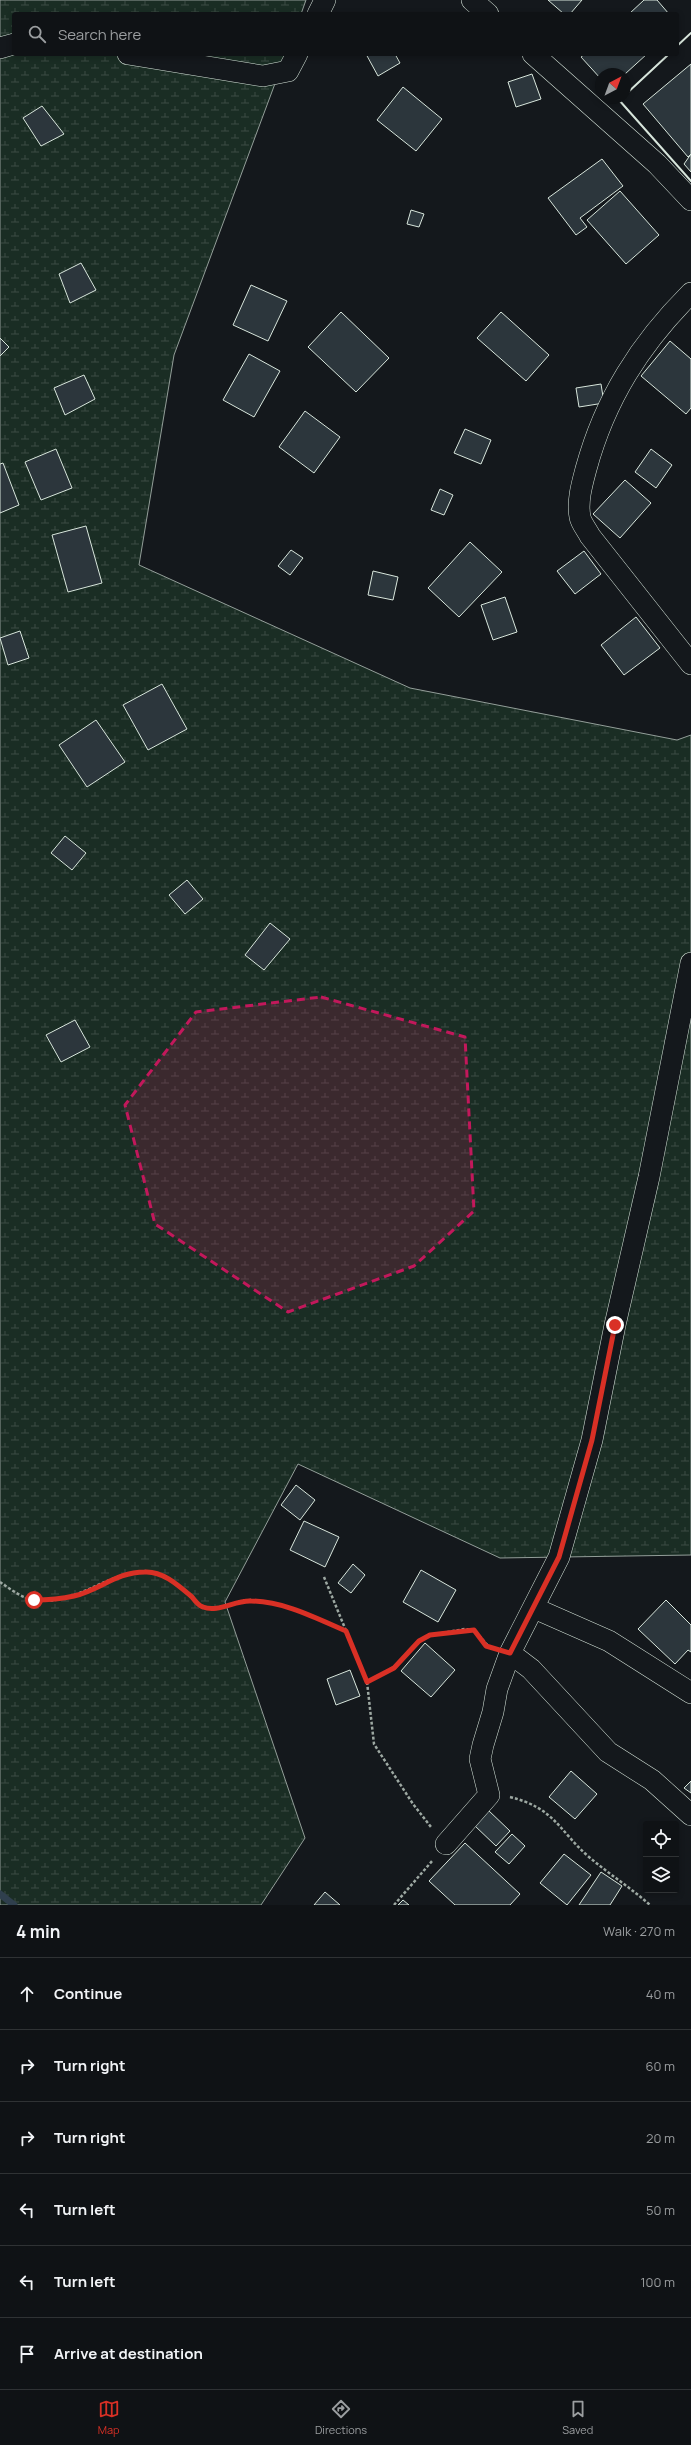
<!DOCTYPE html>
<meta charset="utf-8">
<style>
body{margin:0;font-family:Manrope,sans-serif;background:#181b1e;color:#f1f3f6}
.controls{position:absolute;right:12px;bottom:12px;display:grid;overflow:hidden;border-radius:4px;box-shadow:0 2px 6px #0003}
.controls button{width:36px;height:36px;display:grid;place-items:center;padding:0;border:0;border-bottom:1px solid #2f3234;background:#0f1215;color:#f1f3f6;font:20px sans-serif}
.compass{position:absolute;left:595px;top:68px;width:36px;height:36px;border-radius:50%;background:#0f1215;box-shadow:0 2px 6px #0003;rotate:41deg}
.stop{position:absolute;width:12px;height:12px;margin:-9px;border:3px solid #d93025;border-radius:50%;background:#fff}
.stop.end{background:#d93025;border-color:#fff;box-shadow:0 1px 4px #0008}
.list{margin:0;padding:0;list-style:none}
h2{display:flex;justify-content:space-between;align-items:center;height:52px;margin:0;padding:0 16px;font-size:17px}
h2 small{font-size:13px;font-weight:400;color:#9b9ea0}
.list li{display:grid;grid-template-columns:26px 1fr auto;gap:12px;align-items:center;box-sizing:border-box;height:72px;padding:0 16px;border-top:1px solid #2f3234}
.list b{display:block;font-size:15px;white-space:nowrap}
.list em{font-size:13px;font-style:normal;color:#9b9ea0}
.icon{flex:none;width:22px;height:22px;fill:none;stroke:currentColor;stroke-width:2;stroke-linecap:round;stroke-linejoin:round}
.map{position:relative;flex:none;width:691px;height:1905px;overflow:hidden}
.search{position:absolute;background:#0f1215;box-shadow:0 2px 6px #0003;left:12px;right:12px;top:12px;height:44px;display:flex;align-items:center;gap:10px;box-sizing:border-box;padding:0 14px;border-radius:4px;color:#9b9ea0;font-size:15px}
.sheet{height:484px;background:#0f1215}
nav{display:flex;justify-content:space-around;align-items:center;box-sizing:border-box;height:56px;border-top:1px solid #2f3234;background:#0f1215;font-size:11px;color:#9b9ea0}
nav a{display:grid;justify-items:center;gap:2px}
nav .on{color:#d93025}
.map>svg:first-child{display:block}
.wetland{fill:url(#wetland-marsh);stroke:#939e99}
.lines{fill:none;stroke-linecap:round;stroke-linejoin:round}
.stream{stroke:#2f3f4d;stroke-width:7}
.building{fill:#2c363c;stroke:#d8e6dc}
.street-casing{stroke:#d8e6dc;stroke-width:22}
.path{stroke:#9da8a2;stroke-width:2.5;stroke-dasharray:3 2;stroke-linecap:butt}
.street{stroke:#14181c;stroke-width:21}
.wall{stroke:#d8e6dc;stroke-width:2}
.route{stroke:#d93025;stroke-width:5}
.marked{fill:#c2185b;fill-opacity:0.2;stroke:#c2185b;stroke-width:3;stroke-dasharray:8 5;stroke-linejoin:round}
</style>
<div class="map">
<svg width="691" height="1905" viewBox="0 0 691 1905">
<defs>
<pattern id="wetland-marsh" width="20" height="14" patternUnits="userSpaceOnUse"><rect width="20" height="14" fill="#1a2d24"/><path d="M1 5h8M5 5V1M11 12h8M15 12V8" fill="none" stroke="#3b4b43"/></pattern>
</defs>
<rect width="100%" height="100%" fill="#14181c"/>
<path class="wetland" d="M0 0H306L301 14H14V54H286L174 355 139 565 410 688 677 740 691 735V1555L500 1558 298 1464 225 1602 305 1838 261 1905H0Z"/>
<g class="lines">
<path class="stream" d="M0 1894 14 1905"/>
</g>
<path class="building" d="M548 0H582L570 14H564Z
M644 0H657L669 14H629Z
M366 54H395L400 63 378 76Z
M585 54H647L625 74H601V79L581 57Z
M691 64V154L688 157 643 104Z
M532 74 541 99 516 107 508 82Z
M403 87 442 119 416 151 377 120Z
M42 106 64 134 41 146 23 118Z
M691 154V172L684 164Z
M602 159 623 186 580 218 587 227 576 235 548 198Z
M620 191 659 235 626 264 587 220Z
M411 210 424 214 419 227 407 224Z
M81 263 96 290 70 303 59 274Z
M251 285 287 301 268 341 233 325Z
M341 312 389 358 356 392 308 347Z
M501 312 549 355 526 381 477 338Z
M0 338 9 347 0 356Z
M670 341 691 359V408L686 414 641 376Z
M249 354 280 371 254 417 223 400Z
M84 375 95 399 65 415 54 388Z
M601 384 604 403 579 407 576 388Z
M305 411 340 437 314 473 279 447Z
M465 429 491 440 481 464 454 453Z
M56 449 72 488 41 500 25 462Z
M651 449 672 465 656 488 635 472Z
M3 463 19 505 0 513V464Z
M625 480 651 503 620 538 593 514Z
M440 489 453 495 444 515 431 510Z
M86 526 102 583 68 592 52 535Z
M470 542 502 572 459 617 428 588Z
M291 550 303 558 290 575 278 566Z
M584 551 601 574 575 594 557 571Z
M373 571 398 577 393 600 368 595Z
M505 597 517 632 493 640 481 605Z
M636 617 660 648 624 675 601 645Z
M20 631 29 658 8 665 0 638Z
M162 684 187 729 148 750 123 705Z
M96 720 125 762 87 787 59 745Z
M65 836 86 853 72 870 51 853Z
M187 880 203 899 185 914 169 895Z
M270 923 290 939 264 970 245 955Z
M75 1020 90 1047 61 1062 46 1035Z
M296 1485 315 1500 300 1520 281 1505Z
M304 1521 339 1537 325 1567 290 1550Z
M353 1564 365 1575 351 1593 338 1583Z
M421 1570 456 1590 438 1622 403 1602Z
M666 1600 691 1625V1652L688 1650 675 1664 638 1629Z
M425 1643 455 1670 431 1697 401 1671Z
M350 1670 360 1696 336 1705 327 1679Z
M571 1771 597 1794 575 1819 549 1797Z
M691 1781V1793L684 1788Z
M488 1810 510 1831 496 1846 474 1825Z
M512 1834 525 1846 509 1864 495 1852Z
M465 1843 520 1894 510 1905H455L429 1881Z
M564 1854 591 1875 567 1905 540 1883Z
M601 1872 622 1886 610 1905H579Z
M325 1892 340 1905H314Z
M403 1900 409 1905H398Z"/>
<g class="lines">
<defs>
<path id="street" d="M472 0 488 14
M318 14 325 0
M0 48 14 44
M128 54 263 76 288 71 297 54
M533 54 657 164 691 200
M691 293C640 344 605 399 586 469 582 484 577 501 580 517 581 523 587 530 590 536L691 664
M534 1608 609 1641 691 1693
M510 1653 531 1669 608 1752 652 1780 691 1815
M446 1844 489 1795 480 1759 483 1745 493 1712 497 1689 510 1653 559 1557 592 1440 615 1325 649 1177 691 963"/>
</defs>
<use href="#street" class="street-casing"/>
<path class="path" d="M324 1577 367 1682 394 1667 419 1641 430 1635 465 1629 474 1630 490 1648
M0 1582C10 1589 23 1599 35 1600 76 1606 106 1572 145 1572 163 1572 179 1586 192 1598 196 1601 199 1606 203 1607 219 1612 235 1600 251 1600 283 1602 316 1618 346 1631
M367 1682 374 1744 413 1804 431 1827
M510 1797C555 1808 559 1831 589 1857 609 1874 631 1888 650 1905
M394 1905 433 1860"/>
<use href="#street" class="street"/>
<path class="wall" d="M677 46 691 33
M625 95 669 54
M622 98 619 100 691 181"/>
</g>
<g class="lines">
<path class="route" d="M34 1600C47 1600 61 1599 74 1596 100 1590 116 1572 145 1572 163 1571 179 1586 192 1597 195 1601 199 1606 203 1607 218 1613 235 1600 251 1601 283 1601 316 1618 346 1631L367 1682 394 1668 419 1641 430 1635 474 1630 486 1646 510 1653 559 1557 592 1440 615 1325"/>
</g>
<path class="marked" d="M321 997 465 1037 474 1211 414 1266 288 1312 155 1224 125 1105 196 1012Z"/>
</svg>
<div class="controls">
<button><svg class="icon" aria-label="locate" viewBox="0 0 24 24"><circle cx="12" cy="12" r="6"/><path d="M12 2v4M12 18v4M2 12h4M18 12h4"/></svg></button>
<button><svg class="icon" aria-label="layers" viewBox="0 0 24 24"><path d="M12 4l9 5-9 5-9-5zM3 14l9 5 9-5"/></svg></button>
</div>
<svg class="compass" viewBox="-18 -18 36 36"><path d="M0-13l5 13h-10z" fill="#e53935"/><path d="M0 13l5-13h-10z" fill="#9b9ea0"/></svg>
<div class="stop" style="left:34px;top:1600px"></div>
<div class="stop end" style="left:615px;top:1325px"></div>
<div class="search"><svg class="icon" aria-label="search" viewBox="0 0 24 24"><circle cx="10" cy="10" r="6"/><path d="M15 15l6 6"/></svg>Search here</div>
</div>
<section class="sheet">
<h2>4 min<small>Walk · 270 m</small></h2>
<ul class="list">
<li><svg class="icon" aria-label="ahead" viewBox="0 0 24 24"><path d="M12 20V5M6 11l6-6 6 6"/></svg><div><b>Continue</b></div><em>40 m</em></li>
<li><svg class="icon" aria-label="right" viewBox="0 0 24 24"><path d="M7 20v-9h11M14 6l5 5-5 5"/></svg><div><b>Turn right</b></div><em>60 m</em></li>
<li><svg class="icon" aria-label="right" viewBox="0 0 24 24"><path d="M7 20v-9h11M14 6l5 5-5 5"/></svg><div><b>Turn right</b></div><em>20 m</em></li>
<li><svg class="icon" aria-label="left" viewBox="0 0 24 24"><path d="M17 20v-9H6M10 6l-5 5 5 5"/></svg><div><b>Turn left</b></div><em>50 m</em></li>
<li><svg class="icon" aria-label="left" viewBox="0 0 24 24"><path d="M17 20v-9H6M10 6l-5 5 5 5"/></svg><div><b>Turn left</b></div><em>100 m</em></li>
<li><svg class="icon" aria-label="arrive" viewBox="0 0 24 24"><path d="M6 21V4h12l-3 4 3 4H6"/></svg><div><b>Arrive at destination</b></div></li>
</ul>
</section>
<nav>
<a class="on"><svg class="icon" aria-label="map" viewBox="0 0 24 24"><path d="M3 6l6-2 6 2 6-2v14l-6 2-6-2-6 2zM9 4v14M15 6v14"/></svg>Map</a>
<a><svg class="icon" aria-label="directions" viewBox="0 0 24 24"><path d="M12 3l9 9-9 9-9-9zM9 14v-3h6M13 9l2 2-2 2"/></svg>Directions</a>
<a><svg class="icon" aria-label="saved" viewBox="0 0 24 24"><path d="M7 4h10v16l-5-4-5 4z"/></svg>Saved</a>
</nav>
